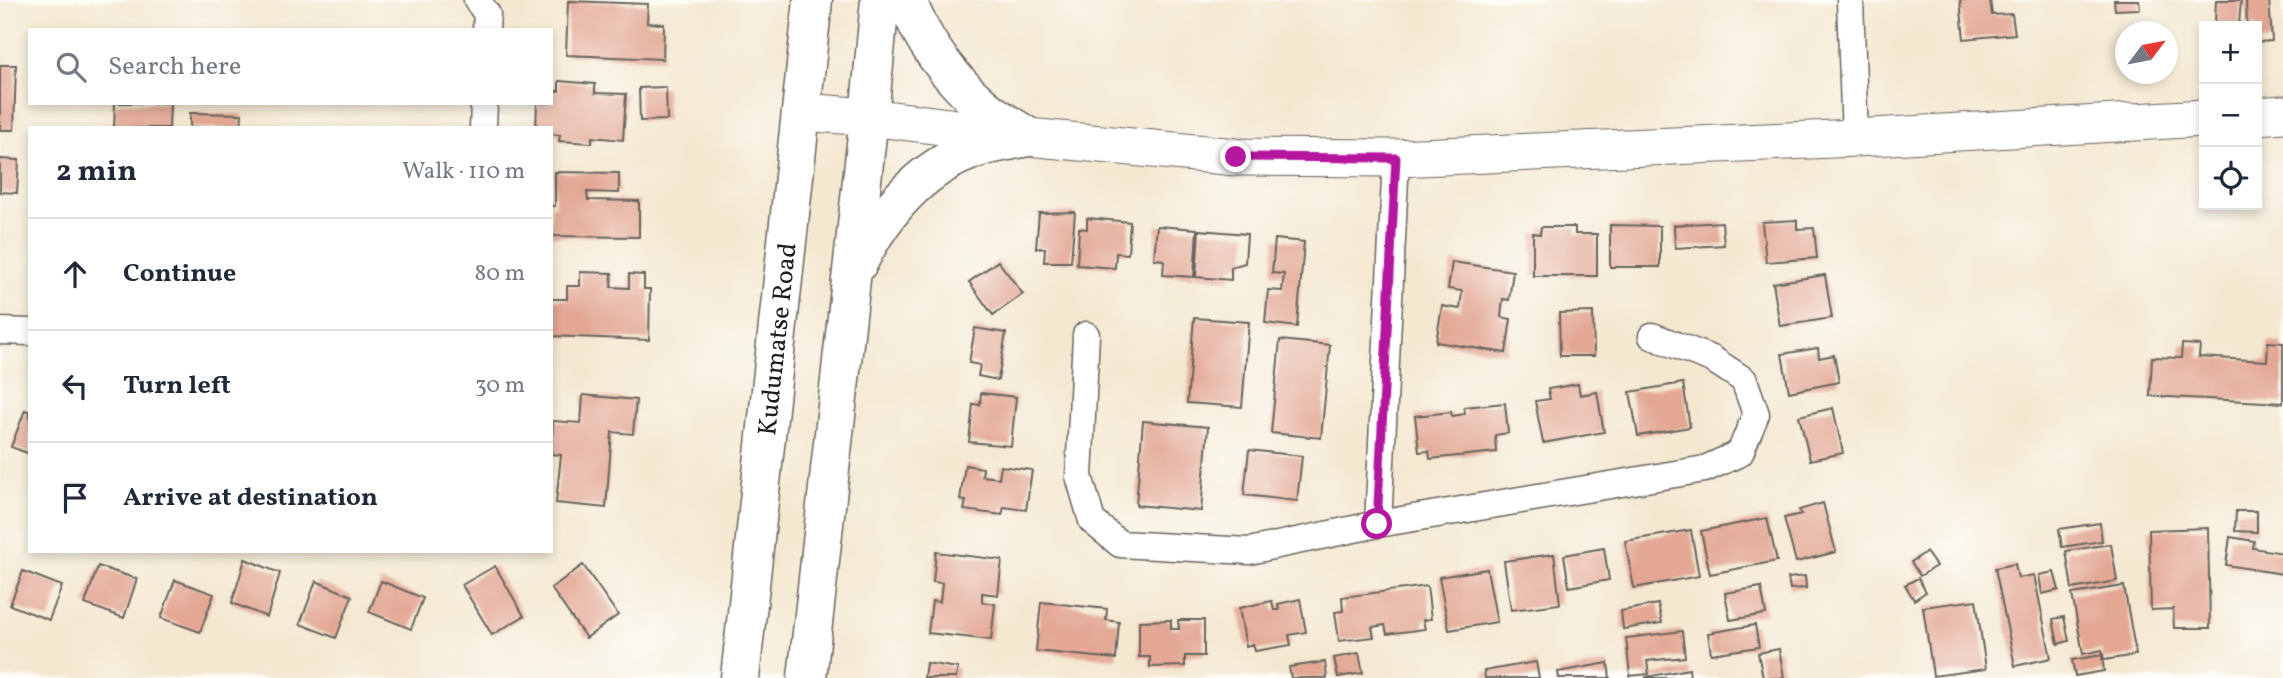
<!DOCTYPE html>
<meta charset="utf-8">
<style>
body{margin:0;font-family:Vollkorn,serif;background:#f6f6f7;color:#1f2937}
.controls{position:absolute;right:21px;top:21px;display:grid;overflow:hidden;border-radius:0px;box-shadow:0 4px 10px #0003}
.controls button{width:63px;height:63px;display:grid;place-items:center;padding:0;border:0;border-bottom:2px solid #e0e1e3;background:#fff;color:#1f2937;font:35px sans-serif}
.compass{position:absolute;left:2115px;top:21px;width:63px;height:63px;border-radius:50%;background:#fff;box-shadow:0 4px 10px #0003;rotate:58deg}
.stop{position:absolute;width:21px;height:21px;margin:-16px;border:5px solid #b5179e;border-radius:50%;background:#fff}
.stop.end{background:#b5179e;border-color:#fff;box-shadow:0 2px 7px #0008}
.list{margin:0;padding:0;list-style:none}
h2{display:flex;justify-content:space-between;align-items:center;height:91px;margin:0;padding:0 28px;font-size:30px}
h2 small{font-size:23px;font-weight:400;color:#747a83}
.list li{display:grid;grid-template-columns:46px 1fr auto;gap:21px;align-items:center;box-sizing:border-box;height:112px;padding:0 28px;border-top:2px solid #e0e1e3}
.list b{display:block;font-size:26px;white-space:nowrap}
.list em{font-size:23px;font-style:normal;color:#747a83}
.icon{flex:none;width:38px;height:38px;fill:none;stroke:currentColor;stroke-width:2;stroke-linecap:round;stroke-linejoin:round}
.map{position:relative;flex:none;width:2283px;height:678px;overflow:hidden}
.search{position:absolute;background:#fff;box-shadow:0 4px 10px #0003;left:28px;top:28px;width:525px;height:77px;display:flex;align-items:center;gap:18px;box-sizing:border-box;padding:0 24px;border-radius:0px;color:#747a83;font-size:26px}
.panel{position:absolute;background:#fff;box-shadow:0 4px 10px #0003;left:28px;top:126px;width:525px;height:427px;border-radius:0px}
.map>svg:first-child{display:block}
.building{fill:#e3a794}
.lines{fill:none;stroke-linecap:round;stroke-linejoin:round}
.street-casing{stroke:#68635b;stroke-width:29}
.secondary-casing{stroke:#68635b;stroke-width:39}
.primary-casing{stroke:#68635b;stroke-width:41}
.street{stroke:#fff;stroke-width:26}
.secondary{stroke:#fff;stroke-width:37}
.primary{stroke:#fff;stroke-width:38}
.route{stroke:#b5179e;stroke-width:9}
.labels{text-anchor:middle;stroke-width:7;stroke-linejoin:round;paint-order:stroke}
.street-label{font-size:26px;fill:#1c1c1c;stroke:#fdfcf7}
</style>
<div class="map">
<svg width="2283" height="678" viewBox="0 0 2283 678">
<rect width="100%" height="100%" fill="#fdfcf7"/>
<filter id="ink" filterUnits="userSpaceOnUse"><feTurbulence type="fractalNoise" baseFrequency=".0143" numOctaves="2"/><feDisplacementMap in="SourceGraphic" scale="14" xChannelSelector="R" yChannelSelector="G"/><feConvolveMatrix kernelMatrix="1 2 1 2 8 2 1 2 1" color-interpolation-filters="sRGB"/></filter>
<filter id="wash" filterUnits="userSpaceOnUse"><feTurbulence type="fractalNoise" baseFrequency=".00686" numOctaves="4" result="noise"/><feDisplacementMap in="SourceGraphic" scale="28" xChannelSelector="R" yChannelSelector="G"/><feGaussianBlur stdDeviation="1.57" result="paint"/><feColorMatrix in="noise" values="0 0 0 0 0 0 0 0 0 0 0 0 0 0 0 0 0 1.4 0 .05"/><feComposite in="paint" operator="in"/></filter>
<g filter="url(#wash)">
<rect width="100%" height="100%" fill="#f4e8d1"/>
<g id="blocks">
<path class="building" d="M1960 0H1990L1992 15 2012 14 2015 34 1964 39Z
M2114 0H2139L2140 9 2115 10Z
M2216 0H2241L2239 24 2215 22Z
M2246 0H2269L2272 41 2257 42V26H2247Z
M568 1 648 4 647 23 664 24 663 59 566 55Z
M0 65H16L14 130H0Z
M559 81 595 84V93L626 94 623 140 592 137V143L559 141 560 135 551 134V128H536L537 103H551V90L559 91Z
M666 87 667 120 640 121 639 88Z
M115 103H170L169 128H114Z
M190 113 242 114 241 128H190Z
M0 159 19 160 17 193 0 192Z
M555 172 619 173V193L587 192 588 200 639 201V237L551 236V206H555Z
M1075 212 1071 262H1044L1045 248H1036L1039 213Z
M1087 218 1130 222 1128 254 1116 253 1115 268 1077 265 1079 228 1087 229Z
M1797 220V229L1814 228 1817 258 1766 262 1762 222Z
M1722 222 1724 245 1675 248 1674 225Z
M1610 225 1660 226V267H1610Z
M1157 226 1197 229 1194 277 1163 275 1164 260 1154 259Z
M1541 227H1575V234H1597V276H1533V233L1540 234Z
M1199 230 1247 234 1245 263 1231 267V280L1196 277Z
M1275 239 1304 242 1297 327 1265 323 1268 290 1282 291 1284 274 1272 273Z
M998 261 1023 294 993 315 969 282Z
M1452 262 1513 271 1509 300 1503 299 1501 317 1511 319 1506 353 1436 342 1442 306 1460 309 1462 291 1448 289Z
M580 272 612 273 611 287 629 288V274L644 275V289H650L649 340 551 336V299H567V286H580Z
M1825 275 1832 318 1780 326 1773 283Z
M1593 312 1594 356H1560L1559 313Z
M1194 318 1249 322 1242 407 1187 403Z
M975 328 1006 333 998 380 978 376 980 365 969 363Z
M1280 340 1330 345 1321 438 1271 433Z
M2268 342 2283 343V403L2150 396 2152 357 2181 358 2182 344 2200 345 2199 357 2267 361Z
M1818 348 1819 358 1834 355 1839 382 1789 392 1782 354Z
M1683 383 1690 427 1638 436 1630 392Z
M1578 384 1580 395 1597 392 1604 432 1543 443 1535 401 1550 399 1548 389Z
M981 393 1016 397 1011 446 969 442 973 404 980 405Z
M583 395 636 400 633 434 612 432 606 508 556 503 561 455 551 454 553 421 581 423Z
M1505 403 1508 433 1495 435 1496 452 1430 459 1429 451 1419 452 1415 416 1451 412 1452 416 1465 414 1464 407Z
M1833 408 1843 453 1810 460 1799 416Z
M25 410 30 412V454L11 447Z
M1143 421 1208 427 1201 511 1136 505Z
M1249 450 1302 456 1297 501 1244 495Z
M965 465 983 468 982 476 999 478 1001 466 1032 470 1026 510 1004 507 1002 515 964 510 966 501 960 500Z
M1823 503 1836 552 1796 562 1784 518 1801 514 1799 510Z
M2236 511H2257V532L2235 531Z
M1767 518 1777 561 1710 574 1701 531Z
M2100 523 2102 541 2062 547 2059 529Z
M2208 528 2210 628H2174L2173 609 2151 610 2149 530Z
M1691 530 1699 576 1634 588 1625 541Z
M2230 537 2254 541 2253 548 2283 553V574L2226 565Z
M2111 544 2117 581 2072 589 2066 551Z
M1604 548 1609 580 1569 587 1564 555Z
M936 552 1002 560 998 595 982 593V602L995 604 991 640 928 633 932 601 940 602 942 583 933 582Z
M1926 552 1936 566 1920 576 1911 562Z
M1554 554 1560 604 1511 610 1504 561Z
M245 559 280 573 267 617 232 603Z
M2015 564 2018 578 2034 575 2051 658 2015 666 1995 568Z
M583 565 618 615 586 638 551 588Z
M98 566 137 579 124 618 85 604Z
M495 566 524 616 492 635 462 585Z
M1487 569 1497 622 1449 630 1439 577Z
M23 571 62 586 49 620 10 605Z
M2054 572 2059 590 2042 594 2039 575Z
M1805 576 1806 588 1790 589 1788 578Z
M1918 578 1926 592 1914 600 1905 585Z
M175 580 214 594 200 632 161 618Z
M316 581 352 596 336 638 300 624Z
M381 581 423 598 411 629 369 612Z
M1427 586 1431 619 1423 620 1425 629 1387 634 1385 625 1372 627 1374 637 1339 641 1335 612 1343 611 1342 597Z
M2124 586 2136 655 2104 660 2102 650 2083 654 2072 594Z
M1761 587 1766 614 1730 620 1725 593Z
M1300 599 1306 632 1289 635 1291 645 1255 651 1253 644 1246 646 1239 608 1272 601 1274 610H1279L1278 604Z
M1976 600 1986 669 1933 676 1923 607Z
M1041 602 1107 609 1106 620 1119 622 1116 659 1036 651Z
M1658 604 1662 623 1623 629 1621 611Z
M2064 617 2069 641 2058 644 2053 619Z
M1171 620V629H1179L1178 620H1204V656H1185V666L1150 667V657H1139V621Z
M1755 625 1759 647 1711 654 1708 633Z
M1682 631 1685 657 1647 661 1649 674 1630 676 1626 638Z
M1779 649 1784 678H1763L1758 653Z
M1359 653 1363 673 1338 677 1334 658Z
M2102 655 2104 671 2075 676 2072 660Z
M1325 662 1327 678H1291L1289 667Z
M1536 662 1539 678H1485L1484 671Z
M926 663 958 668 956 678H924Z
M1608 663 1610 678H1559L1558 672Z
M1689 669 1690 678H1646V677Z"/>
</g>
</g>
<g filter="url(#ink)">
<use href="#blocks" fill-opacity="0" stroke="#68635b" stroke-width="2"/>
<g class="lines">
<defs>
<path id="street" d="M477 0 487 14 486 30
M1850 0 1855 138
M483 128 484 103
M0 331 30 332
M1086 335 1079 476 1092 521 1120 544 1249 551 1378 524 1705 469 1740 453 1756 414 1744 380 1712 359 1652 336
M1378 524 1396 158"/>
<path id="secondary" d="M802 112 869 117 1028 137 1236 157 1396 158 1855 138 2204 118
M2257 116 2283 114"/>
<g id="primary">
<path d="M907 0C922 41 949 77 982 106 996 118 1013 127 1028 137"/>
<path d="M858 263C883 213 920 168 975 149 991 143 1010 141 1028 137"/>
<path id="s1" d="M740 678 813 0"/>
<path d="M807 678 869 117 880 0"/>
</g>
</defs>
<use href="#street" class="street-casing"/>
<use href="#secondary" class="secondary-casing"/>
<use href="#primary" class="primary-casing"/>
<use href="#street" class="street"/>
<use href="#secondary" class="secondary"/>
<use href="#primary" class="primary"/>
</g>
</g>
<g class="lines" filter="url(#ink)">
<path class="route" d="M1236 157 1396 158 1377 524"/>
</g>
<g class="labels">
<g class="street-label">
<text dy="9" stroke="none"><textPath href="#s1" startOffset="341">Kudumatse Road</textPath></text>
</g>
</g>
</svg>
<div class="controls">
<button>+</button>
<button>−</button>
<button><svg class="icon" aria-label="locate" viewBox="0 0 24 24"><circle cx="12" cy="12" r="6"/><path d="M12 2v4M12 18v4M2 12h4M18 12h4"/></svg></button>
</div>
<svg class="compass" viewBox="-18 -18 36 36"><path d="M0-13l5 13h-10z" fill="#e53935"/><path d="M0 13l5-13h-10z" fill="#747a83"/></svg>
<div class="stop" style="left:1377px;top:524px"></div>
<div class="stop end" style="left:1236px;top:157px"></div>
<div class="search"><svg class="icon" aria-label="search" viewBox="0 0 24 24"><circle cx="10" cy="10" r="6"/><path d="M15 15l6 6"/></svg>Search here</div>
<section class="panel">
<h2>2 min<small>Walk · 110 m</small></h2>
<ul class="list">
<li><svg class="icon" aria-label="ahead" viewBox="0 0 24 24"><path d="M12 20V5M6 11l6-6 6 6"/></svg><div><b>Continue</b></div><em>80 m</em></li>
<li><svg class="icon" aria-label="left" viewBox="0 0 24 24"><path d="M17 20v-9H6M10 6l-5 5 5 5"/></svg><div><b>Turn left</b></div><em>30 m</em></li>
<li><svg class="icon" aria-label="arrive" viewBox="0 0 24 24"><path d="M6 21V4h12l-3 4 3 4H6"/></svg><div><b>Arrive at destination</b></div></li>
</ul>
</section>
</div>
